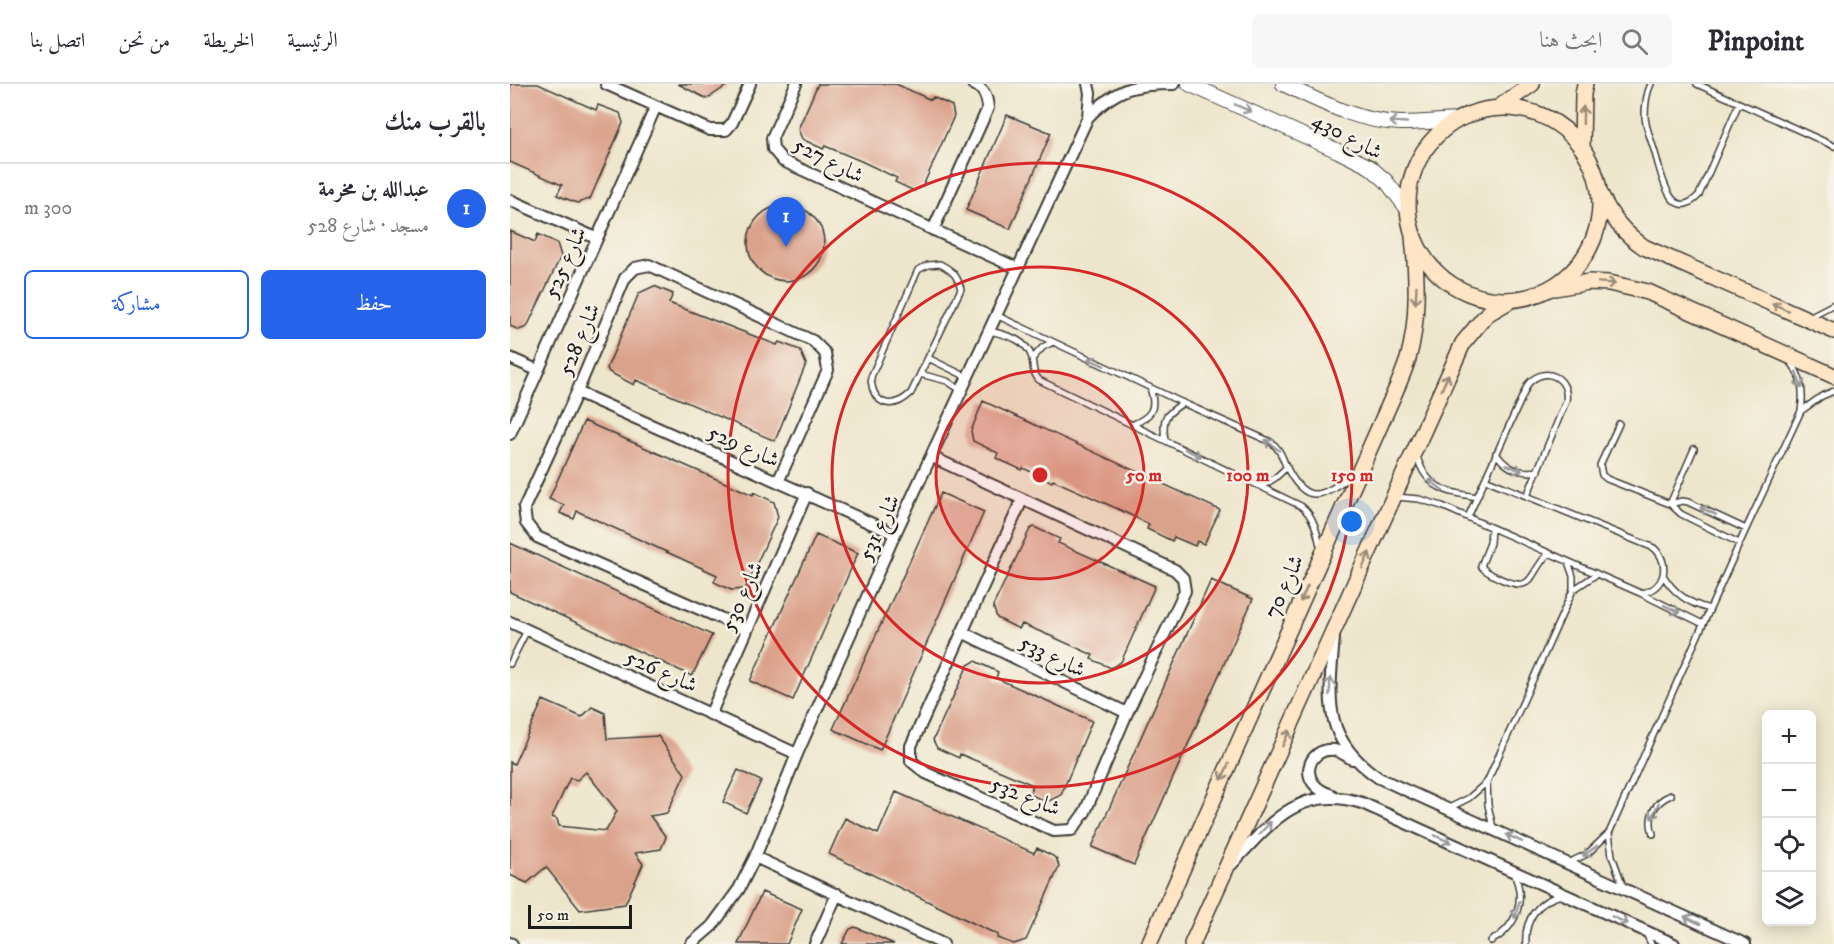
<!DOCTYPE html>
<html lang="ar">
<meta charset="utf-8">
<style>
body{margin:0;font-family:"IM FELL DW Pica",Amiri,serif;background:#f7f7f7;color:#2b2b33;direction:rtl}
.controls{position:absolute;right:18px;bottom:18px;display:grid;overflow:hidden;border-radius:9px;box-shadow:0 3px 15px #0003}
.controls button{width:54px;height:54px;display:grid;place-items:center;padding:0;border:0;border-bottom:2px solid #e1e1e2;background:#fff;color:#2b2b33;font:30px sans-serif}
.scale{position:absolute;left:18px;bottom:15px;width:104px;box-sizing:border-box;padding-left:6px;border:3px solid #1c1c1c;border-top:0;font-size:16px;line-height:21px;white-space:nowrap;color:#1c1c1c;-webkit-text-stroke:4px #f7f3e8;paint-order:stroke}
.you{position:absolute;left:842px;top:438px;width:21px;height:21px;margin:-15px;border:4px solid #fff;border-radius:50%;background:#1a73e8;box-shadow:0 0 0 9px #1a73e833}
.badge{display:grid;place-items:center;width:39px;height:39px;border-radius:50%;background:#2563eb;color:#fff;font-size:20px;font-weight:700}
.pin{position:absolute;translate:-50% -50px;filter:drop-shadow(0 2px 3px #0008)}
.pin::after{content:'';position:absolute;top:32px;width:21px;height:18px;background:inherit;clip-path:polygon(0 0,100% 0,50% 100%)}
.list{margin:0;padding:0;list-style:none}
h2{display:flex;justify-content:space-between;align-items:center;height:78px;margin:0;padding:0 24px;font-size:26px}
h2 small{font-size:20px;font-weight:400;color:#7c7c81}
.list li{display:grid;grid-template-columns:39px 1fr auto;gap:18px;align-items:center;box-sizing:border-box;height:90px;padding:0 24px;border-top:2px solid #e1e1e2}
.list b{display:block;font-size:22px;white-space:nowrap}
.list p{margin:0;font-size:20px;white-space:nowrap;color:#7c7c81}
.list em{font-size:20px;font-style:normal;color:#7c7c81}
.actions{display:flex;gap:12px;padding:18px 24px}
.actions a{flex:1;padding:14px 0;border:2px solid #2563eb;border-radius:9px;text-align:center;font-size:21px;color:#2563eb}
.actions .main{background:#2563eb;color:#fff}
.icon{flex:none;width:33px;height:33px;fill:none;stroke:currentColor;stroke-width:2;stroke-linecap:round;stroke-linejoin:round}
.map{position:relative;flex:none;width:1324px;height:860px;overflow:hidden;direction:ltr}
header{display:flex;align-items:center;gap:36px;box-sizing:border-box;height:84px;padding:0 30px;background:#fff;border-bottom:2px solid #e1e1e2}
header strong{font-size:28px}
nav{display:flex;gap:33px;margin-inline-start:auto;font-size:21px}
.search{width:420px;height:54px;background:#f7f7f7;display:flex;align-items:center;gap:15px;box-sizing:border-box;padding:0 21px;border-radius:9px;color:#7c7c81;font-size:22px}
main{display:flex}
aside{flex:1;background:#fff}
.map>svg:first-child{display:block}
.building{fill:#dba28b;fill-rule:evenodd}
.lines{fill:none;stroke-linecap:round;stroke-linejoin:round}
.service-casing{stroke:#3c3a36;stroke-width:8}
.minor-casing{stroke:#3c3a36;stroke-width:14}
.tertiary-casing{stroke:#3c3a36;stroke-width:16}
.secondary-casing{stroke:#3c3a36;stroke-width:18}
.service{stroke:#fff;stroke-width:5}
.minor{stroke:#fff;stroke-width:10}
.tertiary{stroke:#fff;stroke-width:14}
.secondary{stroke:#fee5c5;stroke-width:15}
.oneway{stroke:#999}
.oneway2{stroke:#988b79}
.ring{fill:none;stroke:#d62828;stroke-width:3}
.labels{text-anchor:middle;stroke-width:5;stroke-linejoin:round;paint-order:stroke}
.street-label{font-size:22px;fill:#1c1c1c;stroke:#f7f3e8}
.centre{fill:#d62828;stroke:#f7f3e8;stroke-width:3}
.ring-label{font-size:18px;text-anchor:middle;font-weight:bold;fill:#d62828;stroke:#f7f3e8;stroke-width:5;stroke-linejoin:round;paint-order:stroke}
</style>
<header>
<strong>Pinpoint</strong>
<div class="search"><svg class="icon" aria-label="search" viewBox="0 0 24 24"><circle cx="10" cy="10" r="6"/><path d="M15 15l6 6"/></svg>ابحث هنا</div>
<nav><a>الرئيسية</a><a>الخريطة</a><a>من نحن</a><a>اتصل بنا</a></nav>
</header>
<main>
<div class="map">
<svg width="1324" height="860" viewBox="0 0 1324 860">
<rect width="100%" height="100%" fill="#f7f3e8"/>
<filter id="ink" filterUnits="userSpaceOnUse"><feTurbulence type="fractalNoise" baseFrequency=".0167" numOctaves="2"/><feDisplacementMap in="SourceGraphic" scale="12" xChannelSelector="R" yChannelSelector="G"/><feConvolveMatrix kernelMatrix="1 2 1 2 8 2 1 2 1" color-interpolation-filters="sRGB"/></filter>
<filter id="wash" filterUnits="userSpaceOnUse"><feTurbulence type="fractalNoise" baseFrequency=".008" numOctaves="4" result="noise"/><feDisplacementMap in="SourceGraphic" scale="24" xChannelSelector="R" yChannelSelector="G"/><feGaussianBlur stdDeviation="1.35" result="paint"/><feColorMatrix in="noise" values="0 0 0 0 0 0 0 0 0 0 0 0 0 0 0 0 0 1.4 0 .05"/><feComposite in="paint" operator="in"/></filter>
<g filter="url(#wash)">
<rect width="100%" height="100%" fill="#eee6cc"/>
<g id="blocks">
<path class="building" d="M0 0H28L86 26 88 21 110 29 113 39 80 115 67 119 47 111 52 101 0 78Z
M168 0H219L197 15Z
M308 0H386L421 16 423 13 442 22 444 32 413 102 404 107 385 98 387 94 351 77 315 62 313 65 292 55 288 45Z
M497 31 541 49 500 145 456 126Z
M238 159a38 38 0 1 1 76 0a38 38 0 1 1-76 0Z
M0 147 25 158 28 150 47 159 51 172 17 243 9 246 0 242Z
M144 202 163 210 159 219 267 261 269 258 290 266 296 280 265 357 126 296 124 301 99 288 97 284 129 209Z
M473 317 710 426 694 460 687 457 685 462 664 453 662 457 637 445 639 440 608 425 543 396 542 398 513 384 512 386 486 374 488 369 463 357 461 347Z
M74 337 243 411 244 408 264 418 268 433 235 505 221 506 204 498 207 491 67 427 64 435 50 429 54 421 39 415Z
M431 409 474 428 370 666 323 645Z
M524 443 550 455 548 459 645 502 611 578 601 584 581 575 583 571 543 553 512 540 509 545 487 534 483 522 520 445Z
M306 451 348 469 283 616 240 597Z
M0 459 202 551 182 592 0 508Z
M701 496 743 515 624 781 582 763Z
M465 577 488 588 486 594 582 637 551 711 537 718 519 710 523 701 450 670 449 674 427 664 423 656 458 581Z
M33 616 72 633 82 623 95 629 97 655 148 652 175 690 157 729 140 732 156 753 151 765 125 769 133 780 115 820 70 826 36 783 17 799 0 791V678L4 680ZM76 688 107 727 96 747 49 742 47 735 42 733 60 694 67 696Z
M228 686 251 697 236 729 213 718Z
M386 708 524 769 527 764 543 772 547 776 549 783 516 856 504 860 487 854 488 851 319 770 335 734 368 750Z
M252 808 292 825 277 860H228Z
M345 843 384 860H332L340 845Z"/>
</g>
</g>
<g filter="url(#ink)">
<use href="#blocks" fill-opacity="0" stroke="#3c3a36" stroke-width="1.5"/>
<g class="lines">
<defs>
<path id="service" d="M1141 0C1136 10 1135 22 1135 33 1136 45 1142 58 1145 69 1151 88 1160 142 1189 111L1229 19
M1187 0 1324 62
M430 180C443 187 447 191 451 205L401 309C381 328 362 320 361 293L408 186 418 181Z
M486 231 673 319 761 358C770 365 772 373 776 382 797 425 813 411 844 390
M1299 233 1324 220
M480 247C496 251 517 255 522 274 524 284 522 288 529 296L791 422C805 433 807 449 811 466
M418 274 457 293
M522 275 533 263 543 258
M410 290 437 297 452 307
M1291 327 1312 312 1324 307
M1109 340 1090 381 1092 391 1097 395 1160 420 1171 430 1229 459
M622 341C642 332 647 325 640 304
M655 356C652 335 654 331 673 319
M986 369C996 385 1010 390 1028 387
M907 372C916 405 937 408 967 413
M975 395 1144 464C1161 479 1155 505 1132 509
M752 402 765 394 777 383
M886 413 909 415 932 422 1130 509 1193 540
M1160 420 1172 417 1178 418 1236 445
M1160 420 1184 365
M958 433 1018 300C1034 281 1060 293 1056 317L1017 412
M981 445 980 459 971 482C976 489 983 491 991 495 1025 510 1018 490 1038 470
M1153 491C1164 510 1179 520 1200 525
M1063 506 1087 490
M0 580 17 546
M977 698 978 721 983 744
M939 724 959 714 977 698 1063 506V492L1058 478
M1099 749 1102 772 1113 802
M1143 750C1137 732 1144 718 1161 711
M1058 779 1077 770 1099 749 1236 445 1291 327C1294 308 1292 292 1280 277
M1136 849 1141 860
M981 857C1007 843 1017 815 1003 788
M1016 860C1014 836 1028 816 1052 811"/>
<path id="minor" d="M96 0 200 46H216L222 39 240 0
M286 0 262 54 263 65 273 77 507 184
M578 33C607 4 623 0 664 0
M0 116 86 154
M423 146 478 24C477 12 474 5 463 0
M0 274 27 286
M67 308 385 450
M0 350 146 22
M422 373 665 486 673 494 675 507 617 629 575 728 562 746 544 747 416 689 401 677V662L512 416
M0 538 287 670
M237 546 27 453 16 439 14 424 67 308 115 194 125 184 139 181 303 257 315 269 318 286 268 398
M452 548 617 629
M824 553C819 615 811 655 869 694L1235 860
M201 629 297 409
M822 711C785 700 798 663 824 666 831 667 836 672 842 675
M245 773 433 860
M722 780C759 740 790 699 852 719L1164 860
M0 859 2 860
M181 860 202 842 229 805 245 773 287 670 385 450 578 33 580 9 578 0
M305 860 327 810"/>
<path id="tertiary" d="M679 0 828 67 860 83 876 97 898 126
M773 0C811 18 848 38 891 39 910 39 928 37 947 36"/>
<path id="secondary" d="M898 120a96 96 0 1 1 192 0a96 96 0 1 1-192 0Z
M988 24 1022 0
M1072 63 1073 10 1075 0
M1091 111C1101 134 1114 149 1134 163L1324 247
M1045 204 1079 198 1099 199 1138 208 1324 292
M639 860 884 310C889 299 894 287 898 275 909 236 907 193 903 153
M682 860 953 259 977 230 1001 216"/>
</defs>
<use href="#service" class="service-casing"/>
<use href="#minor" class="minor-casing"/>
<use href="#tertiary" class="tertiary-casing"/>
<use href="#secondary" class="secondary-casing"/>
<use href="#service" class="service"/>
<use href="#minor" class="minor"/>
<use href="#tertiary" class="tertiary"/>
<use href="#secondary" class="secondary"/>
</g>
<defs><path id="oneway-shaft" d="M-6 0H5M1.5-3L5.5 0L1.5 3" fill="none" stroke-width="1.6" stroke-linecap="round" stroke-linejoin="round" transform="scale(1.5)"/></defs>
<g class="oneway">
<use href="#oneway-shaft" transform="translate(733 24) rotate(24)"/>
<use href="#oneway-shaft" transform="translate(888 38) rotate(-177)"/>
<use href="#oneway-shaft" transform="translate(586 278) rotate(-155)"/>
<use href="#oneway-shaft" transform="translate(1289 296) rotate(72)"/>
<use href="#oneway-shaft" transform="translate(762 361) rotate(-142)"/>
<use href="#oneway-shaft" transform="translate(683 369) rotate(26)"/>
<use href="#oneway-shaft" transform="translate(1004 384) rotate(23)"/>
<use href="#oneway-shaft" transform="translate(926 401) rotate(-143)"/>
<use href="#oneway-shaft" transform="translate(1198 427) rotate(-155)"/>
<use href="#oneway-shaft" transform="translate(1162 525) rotate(26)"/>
<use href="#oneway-shaft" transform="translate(820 602) rotate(-86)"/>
<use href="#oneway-shaft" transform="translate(1145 727) rotate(115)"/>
<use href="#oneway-shaft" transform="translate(755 744) rotate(-47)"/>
<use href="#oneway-shaft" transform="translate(1004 754) rotate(-155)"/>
<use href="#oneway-shaft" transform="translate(933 755) rotate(24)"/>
<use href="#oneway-shaft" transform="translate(1080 767) rotate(144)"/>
<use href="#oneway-shaft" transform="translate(1007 826) rotate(106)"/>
<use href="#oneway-shaft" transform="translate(1110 836) rotate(24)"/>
<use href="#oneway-shaft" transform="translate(1182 836) rotate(-155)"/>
</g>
<g class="oneway2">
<use href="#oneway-shaft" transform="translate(1073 31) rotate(-89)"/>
<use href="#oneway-shaft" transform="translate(1097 199) rotate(4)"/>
<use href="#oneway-shaft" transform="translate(906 211) rotate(93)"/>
<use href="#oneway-shaft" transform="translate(1270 223) rotate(-156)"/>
<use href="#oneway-shaft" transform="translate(935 298) rotate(-66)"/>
<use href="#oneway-shaft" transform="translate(856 476) rotate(-66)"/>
<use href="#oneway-shaft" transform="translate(794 510) rotate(114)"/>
<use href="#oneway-shaft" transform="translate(776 654) rotate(-66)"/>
<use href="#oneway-shaft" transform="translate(715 688) rotate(114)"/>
</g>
</g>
<circle cx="530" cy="391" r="104" fill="#d62828" fill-opacity=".12"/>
<g class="ring">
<circle cx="530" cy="391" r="104"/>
<circle cx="530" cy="391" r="208"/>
<circle cx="530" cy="391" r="312"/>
</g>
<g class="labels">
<g class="street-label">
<text transform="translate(838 51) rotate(28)" y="8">شارع 430</text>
<text transform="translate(319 75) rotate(27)" y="8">شارع 527</text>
<text transform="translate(54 178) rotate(-66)" y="8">شارع 525</text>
<text transform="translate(68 255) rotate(-67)" y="8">شارع 528</text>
<text transform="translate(234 361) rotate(24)" y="8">شارع 529</text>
<text transform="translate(368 443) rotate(-65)" y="8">شارع 531</text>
<text transform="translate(773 502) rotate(-66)" y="8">شارع 70</text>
<text transform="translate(231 512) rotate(-66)" y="8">شارع 530</text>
<text transform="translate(543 571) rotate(26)" y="8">شارع 533</text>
<text transform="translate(152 586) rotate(24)" y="8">شارع 526</text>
<text transform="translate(516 711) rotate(22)" y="8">شارع 532</text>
</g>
</g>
<circle cx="530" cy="391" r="9" class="centre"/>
<g class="ring-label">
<text x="634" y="397">50 m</text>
<text x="738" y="397">100 m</text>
<text x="842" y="397">150 m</text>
</g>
</svg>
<div class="controls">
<button>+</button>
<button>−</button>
<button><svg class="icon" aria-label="locate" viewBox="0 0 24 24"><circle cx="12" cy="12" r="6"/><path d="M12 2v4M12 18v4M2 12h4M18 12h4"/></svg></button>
<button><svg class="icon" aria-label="layers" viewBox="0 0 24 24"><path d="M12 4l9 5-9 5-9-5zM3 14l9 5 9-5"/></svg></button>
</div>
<div class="scale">50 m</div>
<div class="you"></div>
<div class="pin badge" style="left:276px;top:163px">1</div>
</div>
<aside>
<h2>بالقرب منك<small></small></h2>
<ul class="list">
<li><span class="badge">1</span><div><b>عبدالله بن مخرمة</b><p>مسجد · شارع 528</p></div><em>300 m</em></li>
</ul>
<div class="actions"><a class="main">حفظ</a><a>مشاركة</a></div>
</aside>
</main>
